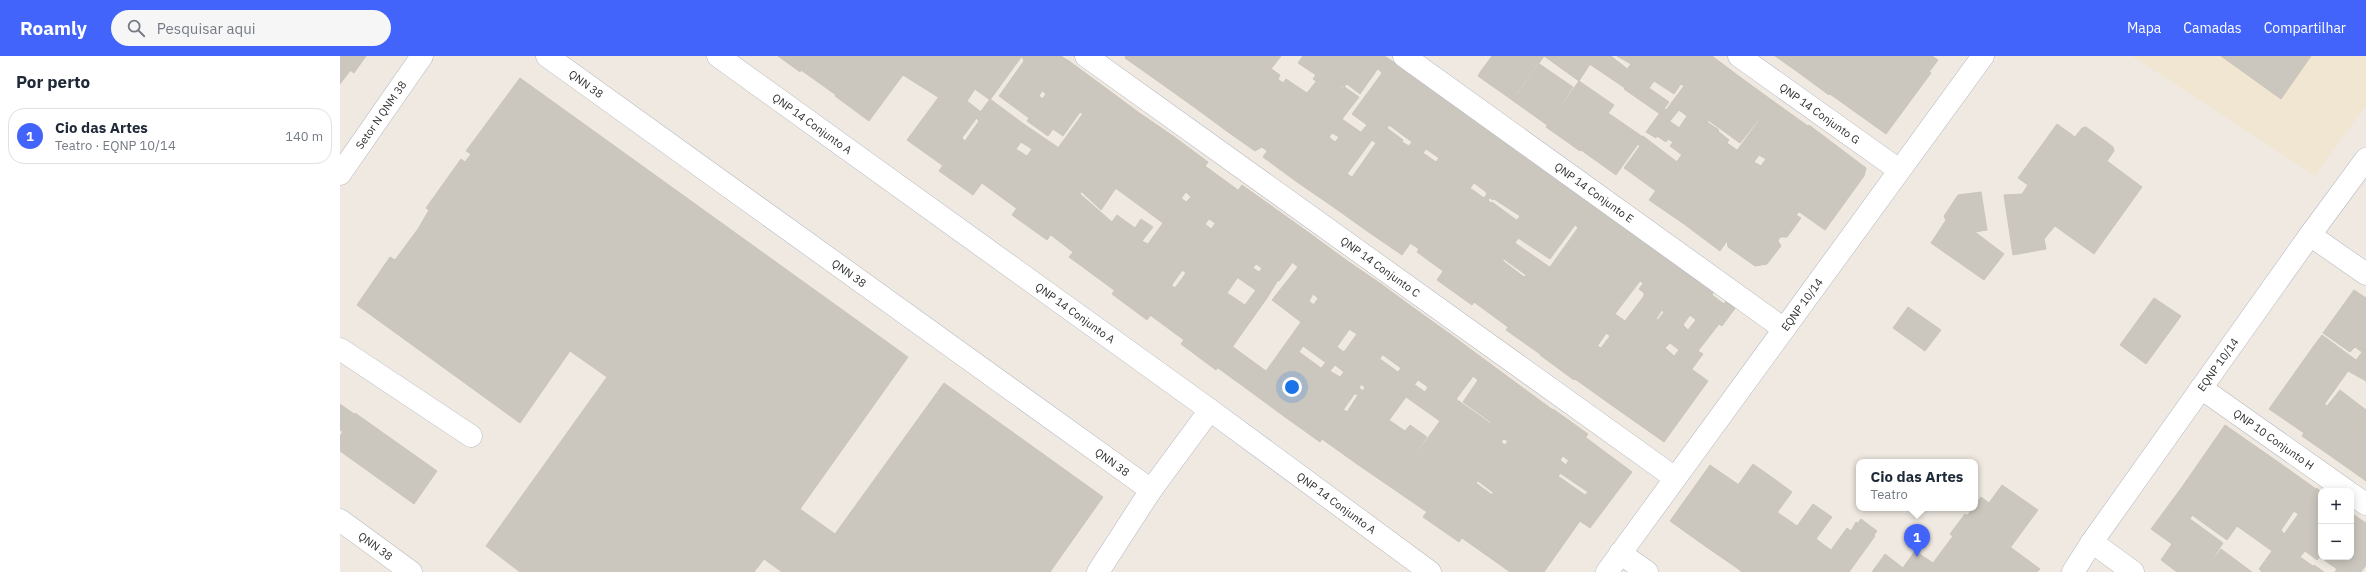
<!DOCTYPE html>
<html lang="pt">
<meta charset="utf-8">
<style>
body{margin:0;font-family:"IBM Plex Sans",sans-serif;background:#f6f6f7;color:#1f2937}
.controls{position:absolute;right:12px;bottom:12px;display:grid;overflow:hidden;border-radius:8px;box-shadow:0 2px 10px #0003}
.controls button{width:36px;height:36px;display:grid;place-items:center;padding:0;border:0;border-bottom:1px solid #e0e1e3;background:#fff;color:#1f2937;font:20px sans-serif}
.you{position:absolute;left:952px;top:331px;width:14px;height:14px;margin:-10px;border:3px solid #fff;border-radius:50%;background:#1a73e8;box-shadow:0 0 0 6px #1a73e833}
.badge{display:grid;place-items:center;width:26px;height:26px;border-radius:50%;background:#4264fb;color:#fff;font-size:13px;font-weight:700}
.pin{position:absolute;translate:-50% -33px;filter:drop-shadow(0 1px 2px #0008)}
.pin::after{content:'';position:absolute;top:21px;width:14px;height:12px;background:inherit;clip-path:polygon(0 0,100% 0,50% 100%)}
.popup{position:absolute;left:1516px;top:403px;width:122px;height:52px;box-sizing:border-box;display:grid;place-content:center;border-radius:8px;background:#fff;filter:drop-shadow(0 1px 3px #0005);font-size:13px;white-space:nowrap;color:#747a83}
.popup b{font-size:15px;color:#1f2937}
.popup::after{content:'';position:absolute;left:50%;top:100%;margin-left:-8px;border:8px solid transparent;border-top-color:#fff}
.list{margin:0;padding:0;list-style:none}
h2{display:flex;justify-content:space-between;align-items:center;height:52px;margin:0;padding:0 16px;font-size:17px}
h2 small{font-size:13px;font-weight:400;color:#747a83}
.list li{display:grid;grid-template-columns:26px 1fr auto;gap:12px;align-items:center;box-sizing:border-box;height:56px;margin:0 8px 8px;padding:0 8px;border:1px solid #e0e1e3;border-radius:16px}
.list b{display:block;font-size:15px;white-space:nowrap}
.list p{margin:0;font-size:13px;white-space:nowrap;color:#747a83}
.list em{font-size:13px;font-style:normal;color:#747a83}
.icon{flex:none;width:22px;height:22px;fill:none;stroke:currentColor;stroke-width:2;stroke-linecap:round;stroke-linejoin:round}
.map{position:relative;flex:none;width:2026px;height:516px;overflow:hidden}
header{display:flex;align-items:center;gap:24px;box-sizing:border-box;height:56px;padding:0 20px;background:#4264fb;color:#fff}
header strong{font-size:19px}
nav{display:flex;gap:22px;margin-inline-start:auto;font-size:14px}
.search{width:280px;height:36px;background:#f6f6f7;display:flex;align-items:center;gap:10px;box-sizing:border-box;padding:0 14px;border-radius:22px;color:#747a83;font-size:15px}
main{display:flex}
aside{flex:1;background:#fff}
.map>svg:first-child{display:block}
.education{fill:#f0e6d1}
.building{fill:#cbc7bf;stroke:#cbc5ba;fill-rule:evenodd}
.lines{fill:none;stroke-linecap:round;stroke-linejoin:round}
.minor-casing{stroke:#b4b7c1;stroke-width:23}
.minor{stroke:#fff;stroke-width:22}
.labels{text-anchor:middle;stroke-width:3;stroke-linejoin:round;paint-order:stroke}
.street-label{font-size:11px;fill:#2e2e2e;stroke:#fff}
</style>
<header>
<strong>Roamly</strong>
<div class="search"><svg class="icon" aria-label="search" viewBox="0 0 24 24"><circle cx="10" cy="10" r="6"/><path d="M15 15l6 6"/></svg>Pesquisar aqui</div>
<nav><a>Mapa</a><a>Camadas</a><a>Compartilhar</a></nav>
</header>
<main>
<aside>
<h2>Por perto<small></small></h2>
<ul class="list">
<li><span class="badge">1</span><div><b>Cio das Artes</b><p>Teatro · EQNP 10/14</p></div><em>140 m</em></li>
</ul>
</aside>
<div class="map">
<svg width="2026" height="516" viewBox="0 0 2026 516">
<rect width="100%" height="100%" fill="#efe9e1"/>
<path class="education" d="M1792 0H2026V49L1975 120Z"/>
<path class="building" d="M0 0H26L14 17 0 7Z
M438 0H471L460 16Z
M471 0H523L496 39 461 14Z
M523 0H577L529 65 495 40Z
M577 0H589L615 19 598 41 563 19Z
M589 0H627L614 18Z
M627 0H682L650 44 614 18Z
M682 0H721L729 5 706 38 702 35 699 40 703 43 689 62 659 40 684 5Z
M837 0 819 26 785 2 786 0Z
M837 0H890L854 51 819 26Z
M890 0H914L933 14 888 76 854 51Z
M914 0H941L931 13Z
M963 0H994L976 25 973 23 976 19 958 7Z
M994 0H1044L1046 1 1020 38 1007 28 998 37 978 23Z
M1152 0H1204L1176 40 1141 15Z
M1204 0H1239L1250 8 1239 25Z
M1239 0H1257L1251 9Z
M1257 0H1271L1295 19 1285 32 1251 9Z
M1277 0H1308L1295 19 1287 13 1291 8Z
M1308 0H1360L1334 38 1314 25 1309 32 1329 46 1320 58 1284 33Z
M1360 0H1372L1400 21 1355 83 1339 72 1347 60 1339 54 1330 65 1320 58 1324 52 1326 54 1344 30 1341 28Z
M1435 0H1464L1455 14Z
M1464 0H1517L1489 39 1455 14Z
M1517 0H1567L1591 17 1546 78 1490 38Z
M1567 0H1592L1598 4 1589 16Z
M1881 0H1971L1941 43Z
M1046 1 1081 25 1036 87 1021 76 1027 69 1012 58 1042 17 1038 13Z
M729 5 763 30 743 58 740 56 723 80 713 73 708 80 687 65Z
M0 7 10 15 0 28Z
M1198 7 1233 31 1207 69 1172 44Z
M933 14 940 19 938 23 943 27 946 23 967 37 927 95 922 91 915 95 888 76Z
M1141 15 1176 40 1172 44 1138 20Z
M615 19 635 33 627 45 641 56 602 109 567 84Z
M1400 21 1433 45 1400 87 1368 64Z
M180 22 568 301 460 453 495 478 604 327 763 441 710 516H442L424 503 414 516H180L146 490 267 321 230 295 180 367 17 249 50 201 55 204 78 173 89 154 86 152 121 103 125 106 131 98 126 95Z
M978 23 998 37 1003 30 1019 41 1002 63 967 37Z
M1081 25 1116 50 1079 103 1066 94 1072 86 1049 69Z
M1239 25 1274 49 1240 95 1206 71Z
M763 30 798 56 755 117 718 92Z
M967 37 1002 63 957 126 923 101Z
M650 43 685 69 633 139 599 115 622 82 625 85 639 65 636 62Z
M1433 45 1468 70 1424 131 1388 107ZM1419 99 1426 103 1421 110 1414 106Z
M1116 49 1150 74 1106 137 1072 112 1083 97 1096 106 1099 102 1086 93Z
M798 56 833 80 789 142 755 117Z
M1268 57 1303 81 1276 119 1241 94Z
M1319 58 1354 82 1342 99 1330 90 1333 86 1328 83 1326 86 1317 80 1316 82 1306 76Z
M1002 63 1032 84 1007 118 1012 121 992 150 957 126 989 81 995 86 999 81 992 77Z
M1367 66 1379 74 1378 75 1389 84 1387 87 1397 94 1388 107 1355 83Z
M1717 68 1735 81 1742 72 1746 71 1768 87 1773 91 1774 95 1767 105 1802 131 1754 198 1715 170 1704 183 1706 193 1673 199 1664 139 1682 138 1688 129 1678 122Z
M685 69 719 92 676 152 642 127ZM681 86 692 93 687 100 676 93Z
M1469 69 1526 112 1524 120 1485 174 1424 131Z
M1047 72 1063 84 1062 86 1069 90 1066 94 1079 103 1072 112 1036 87Z
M1150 74 1186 99 1153 144 1150 142 1148 144 1151 147 1140 162 1106 138ZM1134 127 1145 135 1147 138 1144 142 1130 132Z
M833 80 868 106 823 167 789 142Z
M1303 80 1337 106 1316 135 1284 112 1300 90 1298 88Z
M1354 82 1389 107 1344 168 1309 144Z
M1036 87 1072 112 1027 175 992 150Z
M719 92 755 117 707 184 672 159Z
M1186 99 1220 123 1186 171 1177 164 1180 160 1154 143Z
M1389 107 1424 131 1380 195 1344 168Z
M865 110 898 134 875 167 869 163 865 168 871 173 858 192 823 167 841 142 846 146 851 141 846 136Z
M1072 112 1106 137 1062 199 1027 175Z
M755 117 776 132 761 154 742 136Z
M1220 123 1255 148 1238 172 1235 169 1210 203 1178 182Z
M902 129 937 154 891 217 858 192Z
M1424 131 1459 156 1456 159 1461 162 1447 181H1440L1438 185 1441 190 1427 208 1415 210 1388 191 1387 185Z
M1641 136 1647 174 1635 176 1664 198 1644 224 1591 187 1606 164 1604 160 1618 139Z
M740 138 772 166 740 209 729 201 733 196 711 179Z
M1106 138 1140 162 1103 215 1077 196 1079 193 1070 187Z
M1152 146 1186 171 1175 187 1140 162Z
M1255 148 1290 172 1244 236 1210 211Z
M937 154 972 179 939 225 931 220 938 224 927 242 891 217ZM916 208 922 212 919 216 913 212Z
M777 159 795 172 801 163 813 171 802 185 808 188 774 234 740 209Z
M1140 162 1175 187 1132 249 1097 224Z
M823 167 858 192 807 264 772 238Z
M1290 172 1325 198 1303 227 1300 225 1275 258 1244 236Z
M972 179 1006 204 978 242 973 238 969 245 974 249 961 266 932 244 958 211 952 206Z
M1175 187 1211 212 1168 271 1134 246 1163 205 1184 221 1186 219 1164 203Z
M858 192 891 217 844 284 810 259 831 229 835 232 846 217 842 214Z
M1324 198 1358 223 1313 285 1285 265 1304 240V237L1299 233ZM1322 254 1324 256 1318 264 1316 263Z
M1006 204 1041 228 997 291 961 266Z
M1211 212 1244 236 1200 298 1166 274Z
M891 217 898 221 887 237 905 249 916 234 927 242 876 314 841 288Z
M1358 223 1374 235 1372 239 1384 248 1387 244 1396 251 1382 270 1379 268 1358 295 1363 298 1352 313 1313 285ZM1350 259 1356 264 1348 274 1343 269ZM1330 287 1339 294 1334 300 1325 292Z
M1041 228 1075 253 1031 315 1004 296 1017 278 1009 273Z
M2014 234 2026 242V291L2022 296 2015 291 2010 296 1983 277Z
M1244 236 1278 260 1234 324 1200 299Z
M1814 242 1841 260 1806 308 1780 289Z
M1568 251 1601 274 1585 295 1553 272Z
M1075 253 1110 278 1066 341 1031 316 1040 303 1058 316 1061 312 1043 299Z
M1278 260 1313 285 1270 348 1235 323 1258 290 1261 292 1270 280 1266 277Z
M961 266 997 291 985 306 963 290 959 296 981 312 945 361 911 336Z
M1110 278 1145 304 1100 365 1066 341 1075 329 1085 336 1088 331 1078 324Z
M1982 279 2016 304 2008 315 1973 291Z
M1313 285 1368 325 1324 386 1270 348Z
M893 291 926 315 911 336 878 312Z
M997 291 1031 315 980 386 945 361ZM995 309 1004 316 1000 321 990 315Z
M1973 291 2008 315 1964 377 1929 353Z
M2026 291V325L2008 315Z
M1145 304 1179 329 1152 367 1123 346 1138 324 1133 320Z
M1031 316 1066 341 1017 408 982 383 1003 353 1007 356 1018 339 1015 338 1019 332 1023 335 1025 331 1022 329Z
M1179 329 1213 354 1169 415 1135 390ZM1164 383 1168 385 1165 389 1161 386Z
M2000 334 2026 354V361L1995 403 1962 380 1984 348 1987 350Z
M1116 343 1151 368 1135 390 1100 365Z
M0 348 14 358 3 376 0 374Z
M1213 353 1248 378 1229 405 1223 400 1220 404 1226 409 1204 440 1169 415Z
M15 357 97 415 74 448 0 395V380Z
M2026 361V425L1995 403Z
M1049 364 1065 375 1070 369 1087 381 1052 432 1017 408Z
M1100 365 1135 390 1087 456 1052 432Z
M1885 369 1941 408 1897 470 1842 431Z
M1245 381 1292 416 1250 472 1204 440 1218 420 1245 439 1248 436 1220 417Z
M1135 390 1169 414 1154 437 1138 425 1136 427 1152 439 1119 486 1083 461Z
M1413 408 1433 422 1378 499 1358 485Z
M1941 408 1976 433 1958 458 1954 455 1941 474 1944 478 1932 495 1897 470Z
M1370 409 1399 429 1358 485 1330 465Z
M1169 414 1205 440 1156 506 1122 482Z
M1433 422 1452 436 1397 512 1378 499Z
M1662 429 1698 454 1670 492 1627 460 1641 441 1649 447Z
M1842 431 1897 470 1887 484 1852 459 1850 463 1883 487 1864 516H1837L1821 504 1832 488 1811 473Z
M1977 432 1981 436V499L1977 504 1965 495 1960 501 1973 510 1969 516H1960L1932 495Z
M1205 440 1240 465 1204 516H1170L1156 506Z
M1473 448 1492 461 1452 516H1424Z
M1437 456 1457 470 1424 516H1402L1397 512Z
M2011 457 2026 467V509L2021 516H1995L1997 513 1980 501 1981 499V501H2011Z
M1625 458 1700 513 1697 516H1663L1610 478Z
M1521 463 1537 475 1534 479 1517 468Z
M1516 466 1535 480 1509 516H1453L1476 483 1491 494 1507 472 1511 475Z
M1613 480 1655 510 1663 516H1605L1593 507Z
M1881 493 1912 516H1864Z
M1575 495 1593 507 1605 516H1560Z
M1932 495 1960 516H1922L1919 513Z
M1545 498 1563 512 1560 516H1532Z
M1974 509 1984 516H1969Z"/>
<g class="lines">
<defs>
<g id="minor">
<path id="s1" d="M207 0 811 434"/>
<path id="s2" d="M378 0 870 354 1090 516"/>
<path id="s3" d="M746 0 1335 422"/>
<path id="s4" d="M1064 0 1444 273"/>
<path id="s5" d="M1399 0 1559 114"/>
<path id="s6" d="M0 118 82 0"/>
<path d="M1970 179 2026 218"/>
<path d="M0 293 131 380"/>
<path id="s7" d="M1861 332 2007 435"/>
<path d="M2011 438 2026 448"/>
<path id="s8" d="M0 464 71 516"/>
<path d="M1752 486 1793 516"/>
<path d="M1280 497 1307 516"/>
<path d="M758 516 811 434 870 354"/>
<path id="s9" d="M1267 516 1643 0"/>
<path id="s10" d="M1733 516 1752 486 1970 179 2026 103"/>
</g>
</defs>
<use href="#minor" class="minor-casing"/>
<use href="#minor" class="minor"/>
</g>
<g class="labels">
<g class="street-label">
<text dy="4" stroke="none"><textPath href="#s1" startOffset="48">QNN 38</textPath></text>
<text dy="4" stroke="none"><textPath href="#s5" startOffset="99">QNP 14 Conjunto G</textPath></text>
<text dy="4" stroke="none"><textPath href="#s6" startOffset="72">Setor N QNM 38</textPath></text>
<text dy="4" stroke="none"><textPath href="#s2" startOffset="116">QNP 14 Conjunto A</textPath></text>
<text dy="4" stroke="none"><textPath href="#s4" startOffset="234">QNP 14 Conjunto E</textPath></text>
<text dy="4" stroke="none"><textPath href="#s3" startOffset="362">QNP 14 Conjunto C</textPath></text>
<text dy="4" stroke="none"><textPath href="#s1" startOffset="372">QNN 38</textPath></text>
<text dy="4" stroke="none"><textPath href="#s9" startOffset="331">EQNP 10/14</textPath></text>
<text dy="4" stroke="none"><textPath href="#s2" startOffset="440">QNP 14 Conjunto A</textPath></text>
<text dy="4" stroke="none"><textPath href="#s10" startOffset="253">EQNP 10/14</textPath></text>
<text dy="4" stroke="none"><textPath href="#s7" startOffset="89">QNP 10 Conjunto H</textPath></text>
<text dy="4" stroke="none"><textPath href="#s1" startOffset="696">QNN 38</textPath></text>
<text dy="4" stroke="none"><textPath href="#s2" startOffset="763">QNP 14 Conjunto A</textPath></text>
<text dy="4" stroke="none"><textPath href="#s8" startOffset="44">QNN 38</textPath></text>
</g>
</g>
</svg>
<div class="controls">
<button>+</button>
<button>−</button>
</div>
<div class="you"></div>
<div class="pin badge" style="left:1577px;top:501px">1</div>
<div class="popup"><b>Cio das Artes</b>Teatro</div>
</div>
</main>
